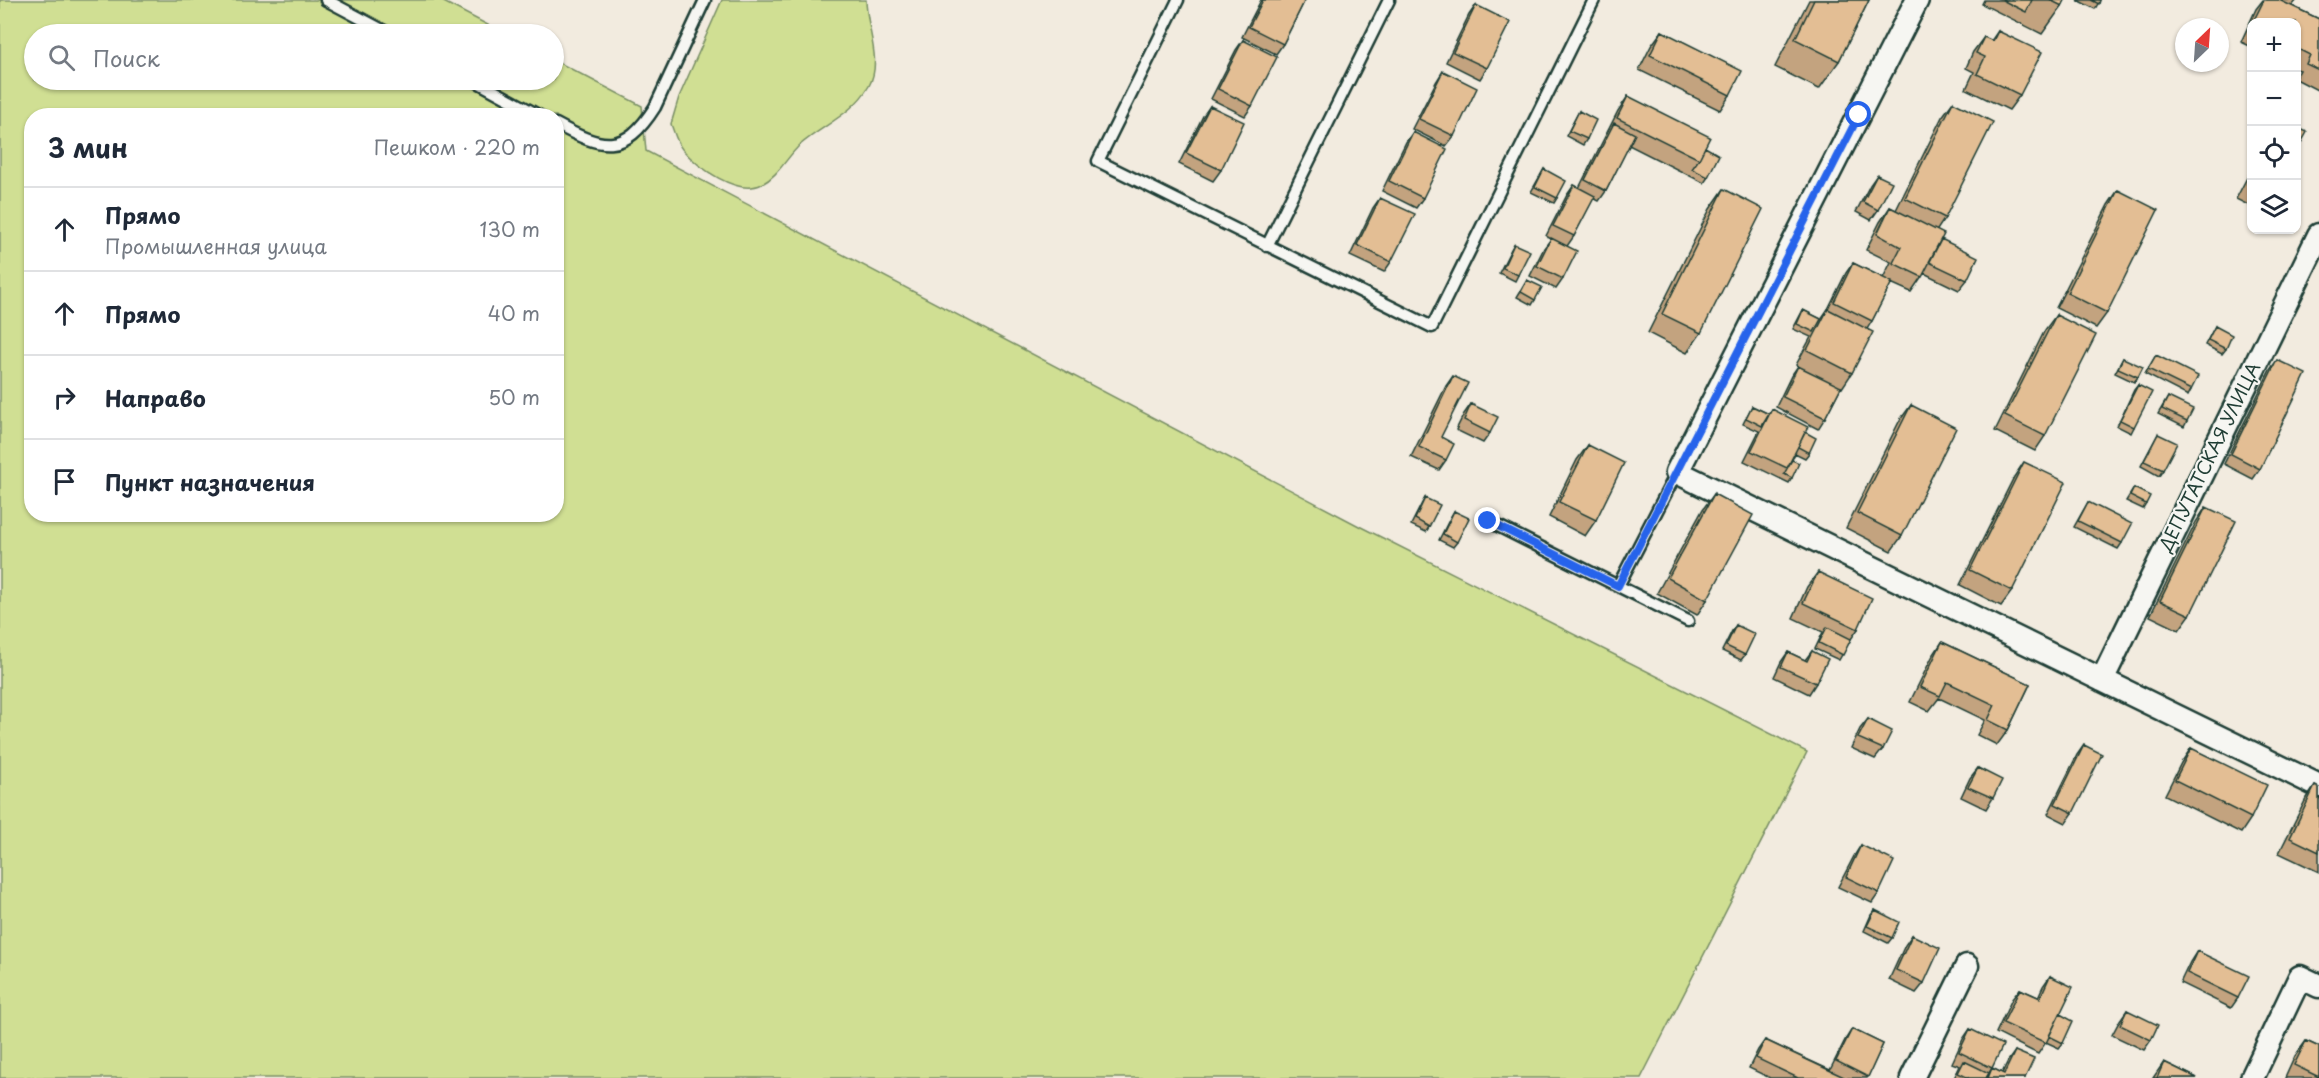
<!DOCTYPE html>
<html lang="ru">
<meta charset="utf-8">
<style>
body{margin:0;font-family:"Playpen Sans",sans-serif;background:#f6f6f7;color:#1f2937}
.controls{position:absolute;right:18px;top:18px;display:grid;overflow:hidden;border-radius:12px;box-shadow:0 2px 4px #0004}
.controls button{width:54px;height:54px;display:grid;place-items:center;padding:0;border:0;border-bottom:2px solid #e0e1e3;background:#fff;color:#1f2937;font:30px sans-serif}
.compass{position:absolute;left:2175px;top:18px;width:54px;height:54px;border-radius:50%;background:#fff;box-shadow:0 2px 4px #0004;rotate:25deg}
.stop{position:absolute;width:18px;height:18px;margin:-14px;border:4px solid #2563eb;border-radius:50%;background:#fff}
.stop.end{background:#2563eb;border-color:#fff;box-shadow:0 2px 6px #0008}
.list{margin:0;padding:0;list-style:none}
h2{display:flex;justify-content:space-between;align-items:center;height:78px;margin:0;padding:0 24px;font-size:26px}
h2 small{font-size:20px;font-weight:400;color:#747a83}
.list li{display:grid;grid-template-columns:39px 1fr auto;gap:18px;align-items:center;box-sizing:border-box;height:84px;padding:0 24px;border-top:2px solid #e0e1e3}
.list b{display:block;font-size:22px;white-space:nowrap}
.list p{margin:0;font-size:20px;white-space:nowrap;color:#747a83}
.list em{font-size:20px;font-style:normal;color:#747a83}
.icon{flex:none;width:33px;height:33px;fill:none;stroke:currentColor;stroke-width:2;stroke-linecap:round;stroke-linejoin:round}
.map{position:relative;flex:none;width:2319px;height:1078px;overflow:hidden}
.search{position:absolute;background:#fff;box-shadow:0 2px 4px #0004;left:24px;top:24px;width:540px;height:66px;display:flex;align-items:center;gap:15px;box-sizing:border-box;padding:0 21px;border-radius:33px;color:#747a83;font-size:22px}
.panel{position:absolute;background:#fff;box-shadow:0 2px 4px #0004;left:24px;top:108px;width:540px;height:414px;border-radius:24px}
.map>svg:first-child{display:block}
.green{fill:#d0df93;stroke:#788e64;stroke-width:1.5;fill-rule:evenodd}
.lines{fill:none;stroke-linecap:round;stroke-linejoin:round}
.service-casing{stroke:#1f3d34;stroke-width:15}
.minor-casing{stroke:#1f3d34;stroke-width:27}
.service{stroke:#f6f6f2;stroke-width:10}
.minor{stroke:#f6f6f2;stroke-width:22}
.wall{fill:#c3a37f;stroke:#1f3d34;stroke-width:1.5}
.building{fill:#e3be94;stroke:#1f3d34;stroke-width:1.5}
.route{stroke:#2563eb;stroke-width:8}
.labels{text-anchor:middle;stroke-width:4.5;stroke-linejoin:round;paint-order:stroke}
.street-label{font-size:18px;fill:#1f3d34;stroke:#f6f6f2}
</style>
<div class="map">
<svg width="2319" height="1078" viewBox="0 0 2319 1078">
<rect width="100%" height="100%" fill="#f2ebdf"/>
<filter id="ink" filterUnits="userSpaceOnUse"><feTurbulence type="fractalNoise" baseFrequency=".0167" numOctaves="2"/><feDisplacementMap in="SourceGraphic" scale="12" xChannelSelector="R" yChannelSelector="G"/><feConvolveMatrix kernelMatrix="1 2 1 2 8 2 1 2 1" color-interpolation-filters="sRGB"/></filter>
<g filter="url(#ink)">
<path class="green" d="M0 0H440L505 34H34V80H554V60L642 106 646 151 1359 526 1807 752 1641 1078H0ZM32 116H556V514H32Z
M722 0H866C866 27 883 61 869 86 853 114 823 125 800 145 787 157 778 176 762 184 737 197 698 167 682 149 677 143 674 132 671 124L679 97Z"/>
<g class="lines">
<defs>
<path id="service" d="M326 0 390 34
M1178 0 1098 161 1432 327 1594 0
M474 80 540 116
M556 124C602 149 624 156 655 107L705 0
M1267 246 1389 0
M1488 521 1688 621
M1618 586 1677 472"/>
<path id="minor" d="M1917 0 1677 472 2319 786
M2102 680 2319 235
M1912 1078 1967 966
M2252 1078 2300 977 2319 986"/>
</defs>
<use href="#service" class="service-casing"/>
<use href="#minor" class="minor-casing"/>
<use href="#service" class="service"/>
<use href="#minor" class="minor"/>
</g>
<path class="wall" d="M1261 0H1305L1283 44 1276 54 1242 37Z
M1809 0H1869L1839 61 1819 89 1775 67Z
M1984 0H2065L2062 6 2042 34 1982 4Z
M2077 0H2100L2095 9Z
M2263 0H2297L2292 6 2319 19V91L2296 79V77L2300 70 2296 69V22H2252V47L2241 42 2256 9Z
M1476 5 1487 68 1480 79 1446 62 1469 15Z
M1662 31 1730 95 1720 110 1639 70 1651 46Z
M1998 31 2020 95 2009 110 1966 89 1974 72 1966 68 1973 52 1984 37 1991 41Z
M1243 40 1252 106 1245 116 1211 99 1236 50Z
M1443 71 1454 136 1446 146 1412 129 1436 82Z
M1628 96 1705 147 1708 177 1704 183 1629 145 1606 191 1599 201 1593 198 1574 236 1567 246 1563 279 1556 289 1530 276 1544 248 1551 239 1546 236 1567 195 1574 185 1579 188 1618 111Z
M1953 102 1945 218 1937 230 1941 239 1967 280 1959 290 1924 273 1911 292 1891 283 1872 321 1867 329 1852 373 1842 388 1841 387 1825 418 1818 429 1776 407 1791 376 1798 366 1796 365 1811 337 1793 329 1803 310 1821 319 1828 309 1846 273 1853 263 1883 278 1891 262 1866 250 1880 222 1890 207 1896 210 1942 117Z
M1210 106 1221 170 1213 181 1179 164 1203 116Z
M1579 111 1587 139 1583 145 1566 136Z
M1413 132 1423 198 1416 208 1382 191 1406 142Z
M2252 168V207L2236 199Z
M1544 169 1557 198 1554 203 1531 192Z
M1877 175 1878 210 1871 220 1856 212 1870 185Z
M1724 189 1701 333 1687 353 1648 333 1710 209Z
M2118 190 2107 313 2096 328 2056 308 2108 205Z
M1380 198 1391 262 1384 272 1350 256 1373 208Z
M1514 244 1518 275 1515 281 1499 273 1511 249Z
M1527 280 1535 300 1532 305 1517 297Z
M2056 315 2045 436 2035 451 1995 431 2045 330Z
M2215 326 2226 349 2222 354 2205 345Z
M2156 355 2191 390 2188 396 2145 374Z
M2123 358 2138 377 2134 382 2115 373Z
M2277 360 2260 469 2253 479 2224 464 2270 370Z
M1453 376 1441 437 1446 460 1439 470 1411 457 1446 386Z
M2138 385 2134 427 2131 433 2117 426 2134 390Z
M2168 397 2187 421 2184 427 2158 414Z
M1471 404 1490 433 1483 443 1456 430 1464 414Z
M1911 405 1902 536 1891 551 1846 528 1900 420Z
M1752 406 1769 414 1772 409 1805 432 1809 453 1805 458 1795 453 1792 460V478L1789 483 1744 461 1759 431 1743 424Z
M2158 434 2163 470 2159 476 2141 466Z
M1588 445 1596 520 1585 536 1549 517 1577 460Z
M2024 462 2012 591 2001 606 1960 585 2014 477Z
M2134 488 2146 504 2143 509 2126 501Z
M1714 494 1707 600 1697 615 1657 593 1703 509Z
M1425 498 1429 527 1426 532 1411 525 1422 503Z
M2088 502 2122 543 2118 549 2074 527Z
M2206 507 2190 615 2179 630 2150 616 2196 522Z
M1454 511 1457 542 1453 547 1439 540 1451 516Z
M1818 572 1858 629 1851 639 1839 660 1815 649 1823 632 1793 618 1807 587Z
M1736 625 1745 655 1741 660 1722 651 1732 631Z
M1942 642 2030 684 2008 730 1997 745 1977 735 1985 720 1939 698 1929 711 1910 702 1932 657Z
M1812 651 1816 683 1809 694 1774 677 1781 662 1788 652 1805 660Z
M1868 719 1883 749 1875 759 1851 748 1860 729Z
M2084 745 2073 813 2066 823 2048 814 2077 755Z
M2191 748 2251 818 2241 833 2165 795 2181 763Z
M1978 768 1993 798 1986 809 1961 797 1970 778Z
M2315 786 2319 788V872L2279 853 2305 801Z
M1861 845 1879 893 1872 903 1838 887 1854 856Z
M1875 910 1892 938 1888 943 1864 931 1871 915Z
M1912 935 1924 983 1916 993 1889 980 1905 945Z
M2197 951 2238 998 2231 1008 2180 983 2190 962Z
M2050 976 2060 1014 2063 1043 2059 1048 2046 1042 2038 1054 1996 1033 2012 999 2020 989 2038 997 2043 986Z
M2127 1010 2151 1040 2144 1050 2112 1035 2120 1020Z
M1852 1029 1883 1044 1867 1078H1770L1749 1068 1758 1050 1765 1040 1830 1070 1845 1040Z
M1970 1029 1992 1068 1989 1073 1992 1068 2002 1073 2008 1061 2015 1051 2025 1078H1954L1960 1066 1952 1063 1963 1039Z
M2306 1041 2319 1047V1078H2285L2295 1056Z
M2164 1062 2197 1078H2153Z"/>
<path class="building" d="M1263 0H1305L1283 44 1249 27Z
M1814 0H1869L1839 61 1795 39Z
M2002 0H2032L2026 12Z
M2050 0H2065L2062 6Z
M2091 0H2100L2099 4Z
M2264 0H2279L2319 19V70L2306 64 2310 55 2296 48V22H2253Z
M1476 5 1510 22 1487 68 1453 52Z
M1662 31 1742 71 1730 95 1650 55Z
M1998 31 2042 52 2020 95 1977 74 1985 57 1976 53 1984 37 1993 41Z
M1243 40 1277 57 1252 106 1218 89Z
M1443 71 1477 88 1454 136 1419 119Z
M1628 96 1710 137 1699 159 1617 118Z
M1953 102 1993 122 1945 218 1905 198Z
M1210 106 1244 122 1221 170 1186 153Z
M1579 111 1596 120 1587 139 1569 131Z
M1614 123 1635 134 1606 191 1585 180Z
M2296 127 2307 132 2296 152Z
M1413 132 1447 149 1423 198 1389 181Z
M1705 147 1719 155 1708 177 1692 169 1699 159Z
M1544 169 1566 181 1557 198 1535 187Z
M2252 174V187L2247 184Z
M1877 175 1892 182 1878 210 1863 202Z
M1574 185 1595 196 1574 236 1553 226Z
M1724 189 1763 209 1701 333 1662 314Z
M2118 190 2158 210 2107 313 2067 293Z
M1380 198 1415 214 1391 262 1357 245Z
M1890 207 1944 234 1922 277 1893 263 1901 247 1877 234Z
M1551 238 1577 251 1563 279 1537 266Z
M1941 239 1978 257 1967 280 1929 262Z
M1514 244 1530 251 1518 275 1503 268Z
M1853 263 1892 282 1872 321 1834 302Z
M1527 280 1542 287 1535 300 1521 292Z
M1828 309 1873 332 1852 373 1807 350Z
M1803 310 1821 319 1814 332 1797 324Z
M2056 315 2096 335 2045 436 2005 416Z
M2215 326 2232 335 2226 349 2208 340Z
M2156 355 2198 376 2191 390 2148 369Z
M2123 358 2143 367 2138 377 2118 368Z
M2277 360 2306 374 2260 469 2231 454Z
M1798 366 1841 387 1825 418 1783 397Z
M1453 376 1468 383 1441 437 1454 444 1446 460 1419 447Z
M2138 385 2152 392 2134 427 2120 420Z
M2168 397 2193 409 2187 421 2162 409Z
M1471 404 1498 417 1490 433 1464 420Z
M1911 405 1956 428 1902 536 1857 513Z
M1752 406 1769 414 1762 426 1746 418Z
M1772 409 1808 427 1787 468 1751 451Z
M1805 432 1816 438 1809 453 1798 447Z
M2158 434 2177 443 2163 470 2144 461Z
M1588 445 1624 463 1596 520 1559 502Z
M1792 460 1799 463 1792 478 1784 474Z
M2024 462 2066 482 2012 591 1970 570Z
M2134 488 2150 496 2146 504 2130 496Z
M1714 494 1753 515 1707 600 1668 578Z
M1425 498 1440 505 1429 527 1415 519Z
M2088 502 2132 524 2122 543 2078 521Z
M2206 507 2236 521 2190 615 2160 601Z
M1454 511 1469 518 1457 542 1443 534Z
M1818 572 1872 598 1858 629 1803 603Z
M1736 625 1755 634 1745 655 1726 646Z
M1827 627 1851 639 1843 655 1819 643Z
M1942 642 2030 684 2008 730 1988 720 1995 705 1947 682 1940 696 1920 687Z
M1812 651 1828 659 1816 683 1781 667 1788 652 1807 661Z
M1868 719 1892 731 1883 749 1858 738Z
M2084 745 2102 754 2073 813 2055 804Z
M2191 748 2267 785 2251 818 2175 780Z
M1978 768 2002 780 1993 798 1968 787Z
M2315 786 2319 788V852L2290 838Z
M1861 845 1894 861 1879 893 1846 877Z
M1875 910 1899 922 1892 938 1867 926Z
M1912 935 1940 948 1924 983 1896 970Z
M2197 951 2249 976 2238 998 2187 973Z
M2050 976 2073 987 2046 1043 2003 1023 2020 989 2040 998Z
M2127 1010 2158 1025 2151 1040 2120 1025Z
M2060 1014 2073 1021 2063 1043 2049 1036Z
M1852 1029 1883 1044 1868 1077 1836 1061Z
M1970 1029 2003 1045 1992 1068 1959 1052Z
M1765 1040 1846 1078H1798L1756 1058Z
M2306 1041 2319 1047V1077L2294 1065Z
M2015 1051 2034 1059 2025 1078H1988L1992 1068 2004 1074Z
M1964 1061 1989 1073 1986 1078H1969L1958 1073Z
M2164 1062 2197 1078H2157Z"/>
</g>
<g class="lines" filter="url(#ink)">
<path class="route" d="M1488 521 1618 586 1859 115"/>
</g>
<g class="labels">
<g class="street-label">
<text transform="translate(2210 457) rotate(-64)" y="6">ДЕПУТАТСКАЯ УЛИЦА</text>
</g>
</g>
</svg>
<div class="controls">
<button>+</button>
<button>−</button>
<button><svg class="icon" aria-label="locate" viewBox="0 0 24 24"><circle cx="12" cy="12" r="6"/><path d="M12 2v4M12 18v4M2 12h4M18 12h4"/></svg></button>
<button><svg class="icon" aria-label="layers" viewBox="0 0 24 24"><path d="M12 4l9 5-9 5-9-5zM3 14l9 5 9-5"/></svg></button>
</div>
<svg class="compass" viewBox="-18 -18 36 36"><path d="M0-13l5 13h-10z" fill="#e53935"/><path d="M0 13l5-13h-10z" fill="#747a83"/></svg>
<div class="stop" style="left:1859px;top:115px"></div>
<div class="stop end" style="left:1488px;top:521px"></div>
<div class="search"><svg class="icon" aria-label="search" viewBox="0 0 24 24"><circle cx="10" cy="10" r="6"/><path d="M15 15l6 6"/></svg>Поиск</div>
<section class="panel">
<h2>3 мин<small>Пешком · 220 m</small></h2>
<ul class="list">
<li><svg class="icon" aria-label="ahead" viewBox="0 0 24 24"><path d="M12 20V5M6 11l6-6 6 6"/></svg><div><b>Прямо</b><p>Промышленная улица</p></div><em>130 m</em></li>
<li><svg class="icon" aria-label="ahead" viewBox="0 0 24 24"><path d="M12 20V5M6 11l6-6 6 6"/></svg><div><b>Прямо</b></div><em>40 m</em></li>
<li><svg class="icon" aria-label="right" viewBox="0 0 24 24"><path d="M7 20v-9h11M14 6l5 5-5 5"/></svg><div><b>Направо</b></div><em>50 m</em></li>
<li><svg class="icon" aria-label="arrive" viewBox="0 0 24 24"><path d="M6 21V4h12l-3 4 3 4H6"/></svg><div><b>Пункт назначения</b></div></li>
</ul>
</section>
</div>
